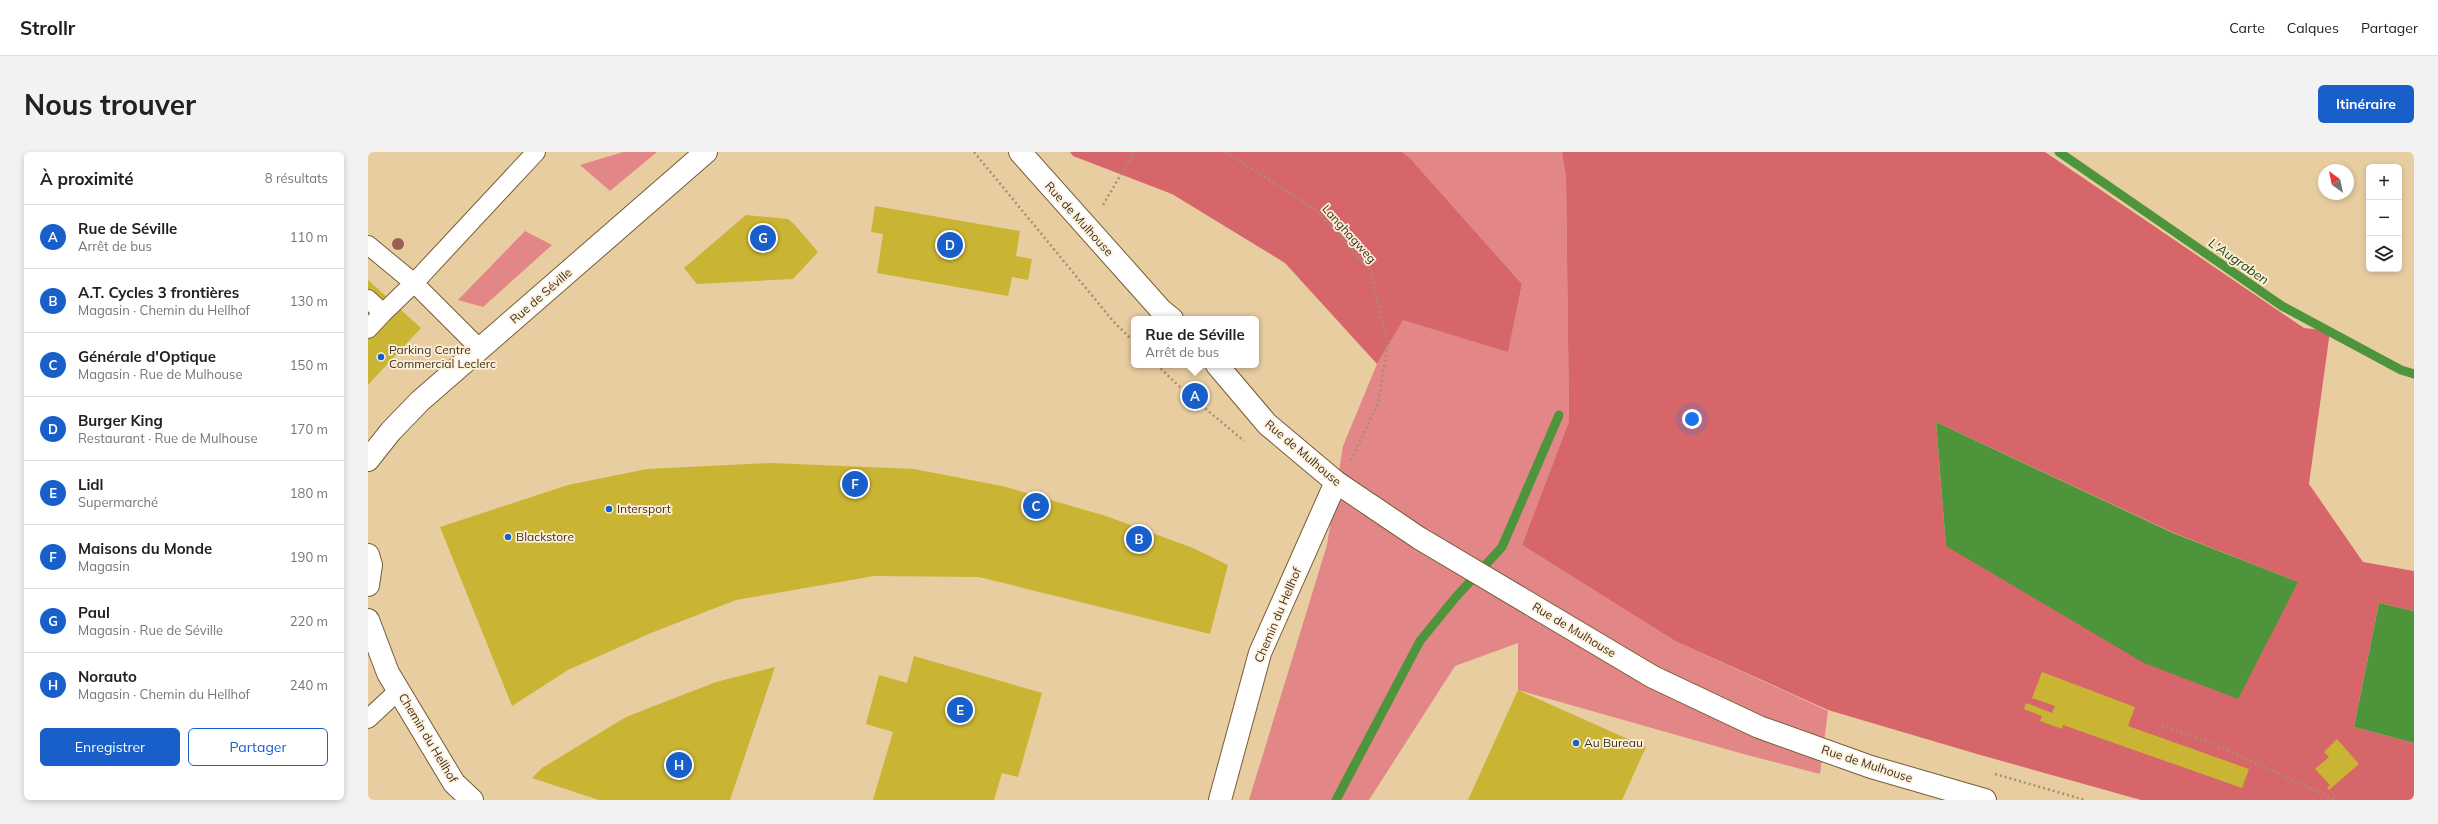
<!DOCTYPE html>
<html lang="fr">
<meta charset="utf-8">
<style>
body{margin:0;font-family:Mulish,sans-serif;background:#f2f2f2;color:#202124}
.controls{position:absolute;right:12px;top:12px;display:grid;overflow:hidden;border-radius:6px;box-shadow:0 2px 6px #0003}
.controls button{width:36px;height:36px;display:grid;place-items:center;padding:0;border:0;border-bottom:1px solid #e0e0e0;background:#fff;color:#202124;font:20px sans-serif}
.compass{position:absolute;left:1950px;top:12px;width:36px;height:36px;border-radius:50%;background:#fff;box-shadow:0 2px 6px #0003;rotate:327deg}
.you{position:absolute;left:1324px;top:267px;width:14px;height:14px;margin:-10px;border:3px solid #fff;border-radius:50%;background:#1a73e8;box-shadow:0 0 0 6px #1a73e833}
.badge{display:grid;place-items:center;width:26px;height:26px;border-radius:50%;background:#185fca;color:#fff;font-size:13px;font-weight:700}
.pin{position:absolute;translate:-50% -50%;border:2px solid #fff;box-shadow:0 1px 4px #0006}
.popup{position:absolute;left:763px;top:164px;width:128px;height:52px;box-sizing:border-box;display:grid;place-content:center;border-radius:6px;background:#fff;filter:drop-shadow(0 1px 3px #0005);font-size:13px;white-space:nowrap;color:#757577}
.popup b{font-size:15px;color:#202124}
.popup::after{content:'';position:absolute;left:50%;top:100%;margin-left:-8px;border:8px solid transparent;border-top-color:#fff}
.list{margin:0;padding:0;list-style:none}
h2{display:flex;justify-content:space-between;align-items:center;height:52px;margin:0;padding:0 16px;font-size:17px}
h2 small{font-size:13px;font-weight:400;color:#757577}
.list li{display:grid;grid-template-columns:26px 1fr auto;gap:12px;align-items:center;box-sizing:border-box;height:64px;padding:0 16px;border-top:1px solid #e0e0e0}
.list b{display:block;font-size:15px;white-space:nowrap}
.list p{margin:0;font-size:13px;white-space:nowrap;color:#757577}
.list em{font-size:13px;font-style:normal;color:#757577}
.actions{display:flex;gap:8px;padding:12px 16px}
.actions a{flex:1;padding:9px 0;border:1px solid #185fca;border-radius:6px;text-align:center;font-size:14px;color:#185fca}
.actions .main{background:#185fca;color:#fff}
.icon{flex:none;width:22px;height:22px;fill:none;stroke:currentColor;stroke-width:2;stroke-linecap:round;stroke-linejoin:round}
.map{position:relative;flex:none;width:2046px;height:648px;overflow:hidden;border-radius:6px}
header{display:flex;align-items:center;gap:24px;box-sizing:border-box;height:56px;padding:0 20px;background:#fff;border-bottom:1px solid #e0e0e0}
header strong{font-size:19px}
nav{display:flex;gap:22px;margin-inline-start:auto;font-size:14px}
.intro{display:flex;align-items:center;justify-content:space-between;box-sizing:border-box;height:96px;padding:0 24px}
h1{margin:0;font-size:28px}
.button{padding:10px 18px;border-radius:6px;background:#185fca;color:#fff;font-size:14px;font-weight:700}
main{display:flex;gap:24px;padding:0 24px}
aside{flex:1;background:#fff;border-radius:6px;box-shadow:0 2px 6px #0003}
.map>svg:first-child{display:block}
.green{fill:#e38687}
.forest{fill:#d7666b;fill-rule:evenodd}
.water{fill:#4e943b}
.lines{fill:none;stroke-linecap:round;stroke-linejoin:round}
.stream{stroke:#4e943b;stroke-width:9}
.building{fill:#c9b434}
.lane-casing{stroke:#755d34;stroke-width:20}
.street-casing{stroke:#755d34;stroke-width:24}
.secondary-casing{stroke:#755d34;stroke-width:24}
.path{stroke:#a4906e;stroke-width:2.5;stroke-dasharray:2 3;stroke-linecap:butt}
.lane{stroke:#fff;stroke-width:18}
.street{stroke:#fff;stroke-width:22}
.secondary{stroke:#fff;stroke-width:22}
.tree{fill:#976255}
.poi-dot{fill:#185fca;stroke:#fef0da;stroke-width:1.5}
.labels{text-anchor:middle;stroke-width:3.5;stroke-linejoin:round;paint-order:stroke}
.street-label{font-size:12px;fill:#3b311f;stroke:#fef0da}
.poi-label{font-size:12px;fill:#3b311f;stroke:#fef0da;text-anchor:start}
.water-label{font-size:13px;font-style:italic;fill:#19480a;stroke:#fef0da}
</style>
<header>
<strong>Strollr</strong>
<nav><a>Carte</a><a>Calques</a><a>Partager</a></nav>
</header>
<div class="intro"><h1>Nous trouver</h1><a class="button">Itinéraire</a></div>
<main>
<aside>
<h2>À proximité<small>8 résultats</small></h2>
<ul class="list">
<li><span class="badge">A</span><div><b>Rue de Séville</b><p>Arrêt de bus</p></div><em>110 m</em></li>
<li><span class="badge">B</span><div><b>A.T. Cycles 3 frontières</b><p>Magasin · Chemin du Hellhof</p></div><em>130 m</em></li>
<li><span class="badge">C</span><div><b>Générale d'Optique</b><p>Magasin · Rue de Mulhouse</p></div><em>150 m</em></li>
<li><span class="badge">D</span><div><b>Burger King</b><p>Restaurant · Rue de Mulhouse</p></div><em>170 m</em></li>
<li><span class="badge">E</span><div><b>Lidl</b><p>Supermarché</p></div><em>180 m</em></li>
<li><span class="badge">F</span><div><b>Maisons du Monde</b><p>Magasin</p></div><em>190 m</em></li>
<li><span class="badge">G</span><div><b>Paul</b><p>Magasin · Rue de Séville</p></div><em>220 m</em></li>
<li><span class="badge">H</span><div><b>Norauto</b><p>Magasin · Chemin du Hellhof</p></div><em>240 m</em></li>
</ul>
<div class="actions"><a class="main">Enregistrer</a><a>Partager</a></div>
</aside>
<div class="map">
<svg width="2046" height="648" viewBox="0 0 2046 648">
<rect width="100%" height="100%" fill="#e8cda1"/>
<path class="green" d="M255 0H289L242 39 212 13Z
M1034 0H1194L1198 27 1201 269 1154 393 1307 489 1460 559 1452 622 1379 603 1150 538V491L1087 514 1001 648H881L959 393 975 294 1009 212 1035 167 1140 199 1154 132 1041 5Z
M157 79 184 93 115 155 90 148Z"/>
<path class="forest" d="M702 0H1034L1041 5 1154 132 1140 200 1035 168 1009 212 917 111 804 42 705 4Z
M1194 0H1677L1936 176 1962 179 1941 332 1995 410 2046 419V459L2011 451 1986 575 2046 591V648H1773L1609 602 1460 558 1307 489 1154 393 1201 269 1198 27ZM1568 270 1806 381 1930 430 1578 394Z"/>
<path class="water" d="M1568 270 1805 381 1930 430 1870 547 1776 511 1578 394Z
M2011 451 2046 459V591L1986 575Z"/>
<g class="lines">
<path class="stream" d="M1691 0 1914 154 2033 218 2046 222
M968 648 1052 489 1087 446 1134 395 1191 263"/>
</g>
<path class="building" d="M507 54 652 79 648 104 664 107 660 128 644 125 640 144 509 121 515 82 503 80Z
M378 63 420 67 427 73 450 100 425 127 329 132 316 116Z
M0 128 53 176 0 233Z
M402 311 546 317 634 334 738 364 825 396 860 413 842 482 611 425 506 424 368 448 283 481 200 518 144 554 72 375 200 333 279 317Z
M546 504 674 541 650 625 634 621 626 648H505L525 580 498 572 511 523 539 531Z
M407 515 362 648H231L164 626 174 616 258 565 348 530Z
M1674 520 1767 555 1760 574 1881 617 1874 636 1695 573 1694 577 1672 569 1674 564 1656 557 1658 551 1684 561 1687 554 1664 546Z
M1150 538 1278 595 1254 648H1100Z
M1969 587 1991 612 1961 638 1959 636 1962 633 1947 617 1961 605 1956 600Z"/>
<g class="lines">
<defs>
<path id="lane" d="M0 93 46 131 112 197
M0 147 15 161 0 177
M15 161 46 131 168 0
M0 567 31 538"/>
<path id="street" d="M0 308 23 279 52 249 338 0
M0 403 3 413 0 433
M0 468 20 521 86 631 104 648
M852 648 892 501 968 330"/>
<path id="secondary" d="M652 0 793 158 804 167
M849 213 899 272 968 330 1051 386 1285 525 1391 575 1503 615 1617 648"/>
</defs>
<use href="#lane" class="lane-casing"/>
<use href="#street" class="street-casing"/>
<use href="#secondary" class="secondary-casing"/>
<path class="path" d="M606 0 745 169 766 190
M858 0 948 58 1002 118 1020 191 1010 251 983 308
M735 53 766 0
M789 213 813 236 876 289
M1794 573 1848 593 1968 648
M1627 622 1717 648"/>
<use href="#lane" class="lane"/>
<use href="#street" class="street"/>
<use href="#secondary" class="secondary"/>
</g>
<circle class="tree" cx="30" cy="92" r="6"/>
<g class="poi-dot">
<circle cx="13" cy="205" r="4"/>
<circle cx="241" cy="357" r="4"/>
<circle cx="140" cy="385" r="4"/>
<circle cx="1208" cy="591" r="4"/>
</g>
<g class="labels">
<g class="street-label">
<text transform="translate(711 67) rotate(48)" y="4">Rue de Mulhouse</text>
<text transform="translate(981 82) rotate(48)" y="4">Langhagweg</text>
<text transform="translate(173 144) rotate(-41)" y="4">Rue de Séville</text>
<text transform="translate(935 301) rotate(40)" y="4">Rue de Mulhouse</text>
<text transform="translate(910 463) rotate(-67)" y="4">Chemin du Hellhof</text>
<text transform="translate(1206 478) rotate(31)" y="4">Rue de Mulhouse</text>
<text transform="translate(60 586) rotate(59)" y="4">Chemin du Hellhof</text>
<text transform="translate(1499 612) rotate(18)" y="4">Rue de Mulhouse</text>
</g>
<g class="poi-label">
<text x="21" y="202">Parking Centre<tspan x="21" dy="14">Commercial Leclerc</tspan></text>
<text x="249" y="361">Intersport</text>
<text x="148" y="389">Blackstore</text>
<text x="1216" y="595">Au Bureau</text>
</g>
<g class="water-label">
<text transform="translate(1871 109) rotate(35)" y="5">L'Augraben</text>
</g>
</g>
</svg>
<div class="controls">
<button>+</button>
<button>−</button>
<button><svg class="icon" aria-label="layers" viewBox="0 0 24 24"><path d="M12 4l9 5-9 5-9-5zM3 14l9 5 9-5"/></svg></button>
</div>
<svg class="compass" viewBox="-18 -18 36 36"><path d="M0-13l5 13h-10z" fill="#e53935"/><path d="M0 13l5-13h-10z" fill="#757577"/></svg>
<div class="you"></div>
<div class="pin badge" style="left:827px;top:244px">A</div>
<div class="popup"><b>Rue de Séville</b>Arrêt de bus</div>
<div class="pin badge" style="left:771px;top:387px">B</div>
<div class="pin badge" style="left:668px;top:354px">C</div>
<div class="pin badge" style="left:582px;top:93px">D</div>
<div class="pin badge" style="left:592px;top:558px">E</div>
<div class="pin badge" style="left:487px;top:332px">F</div>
<div class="pin badge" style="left:395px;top:86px">G</div>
<div class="pin badge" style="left:311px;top:613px">H</div>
</div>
</main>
